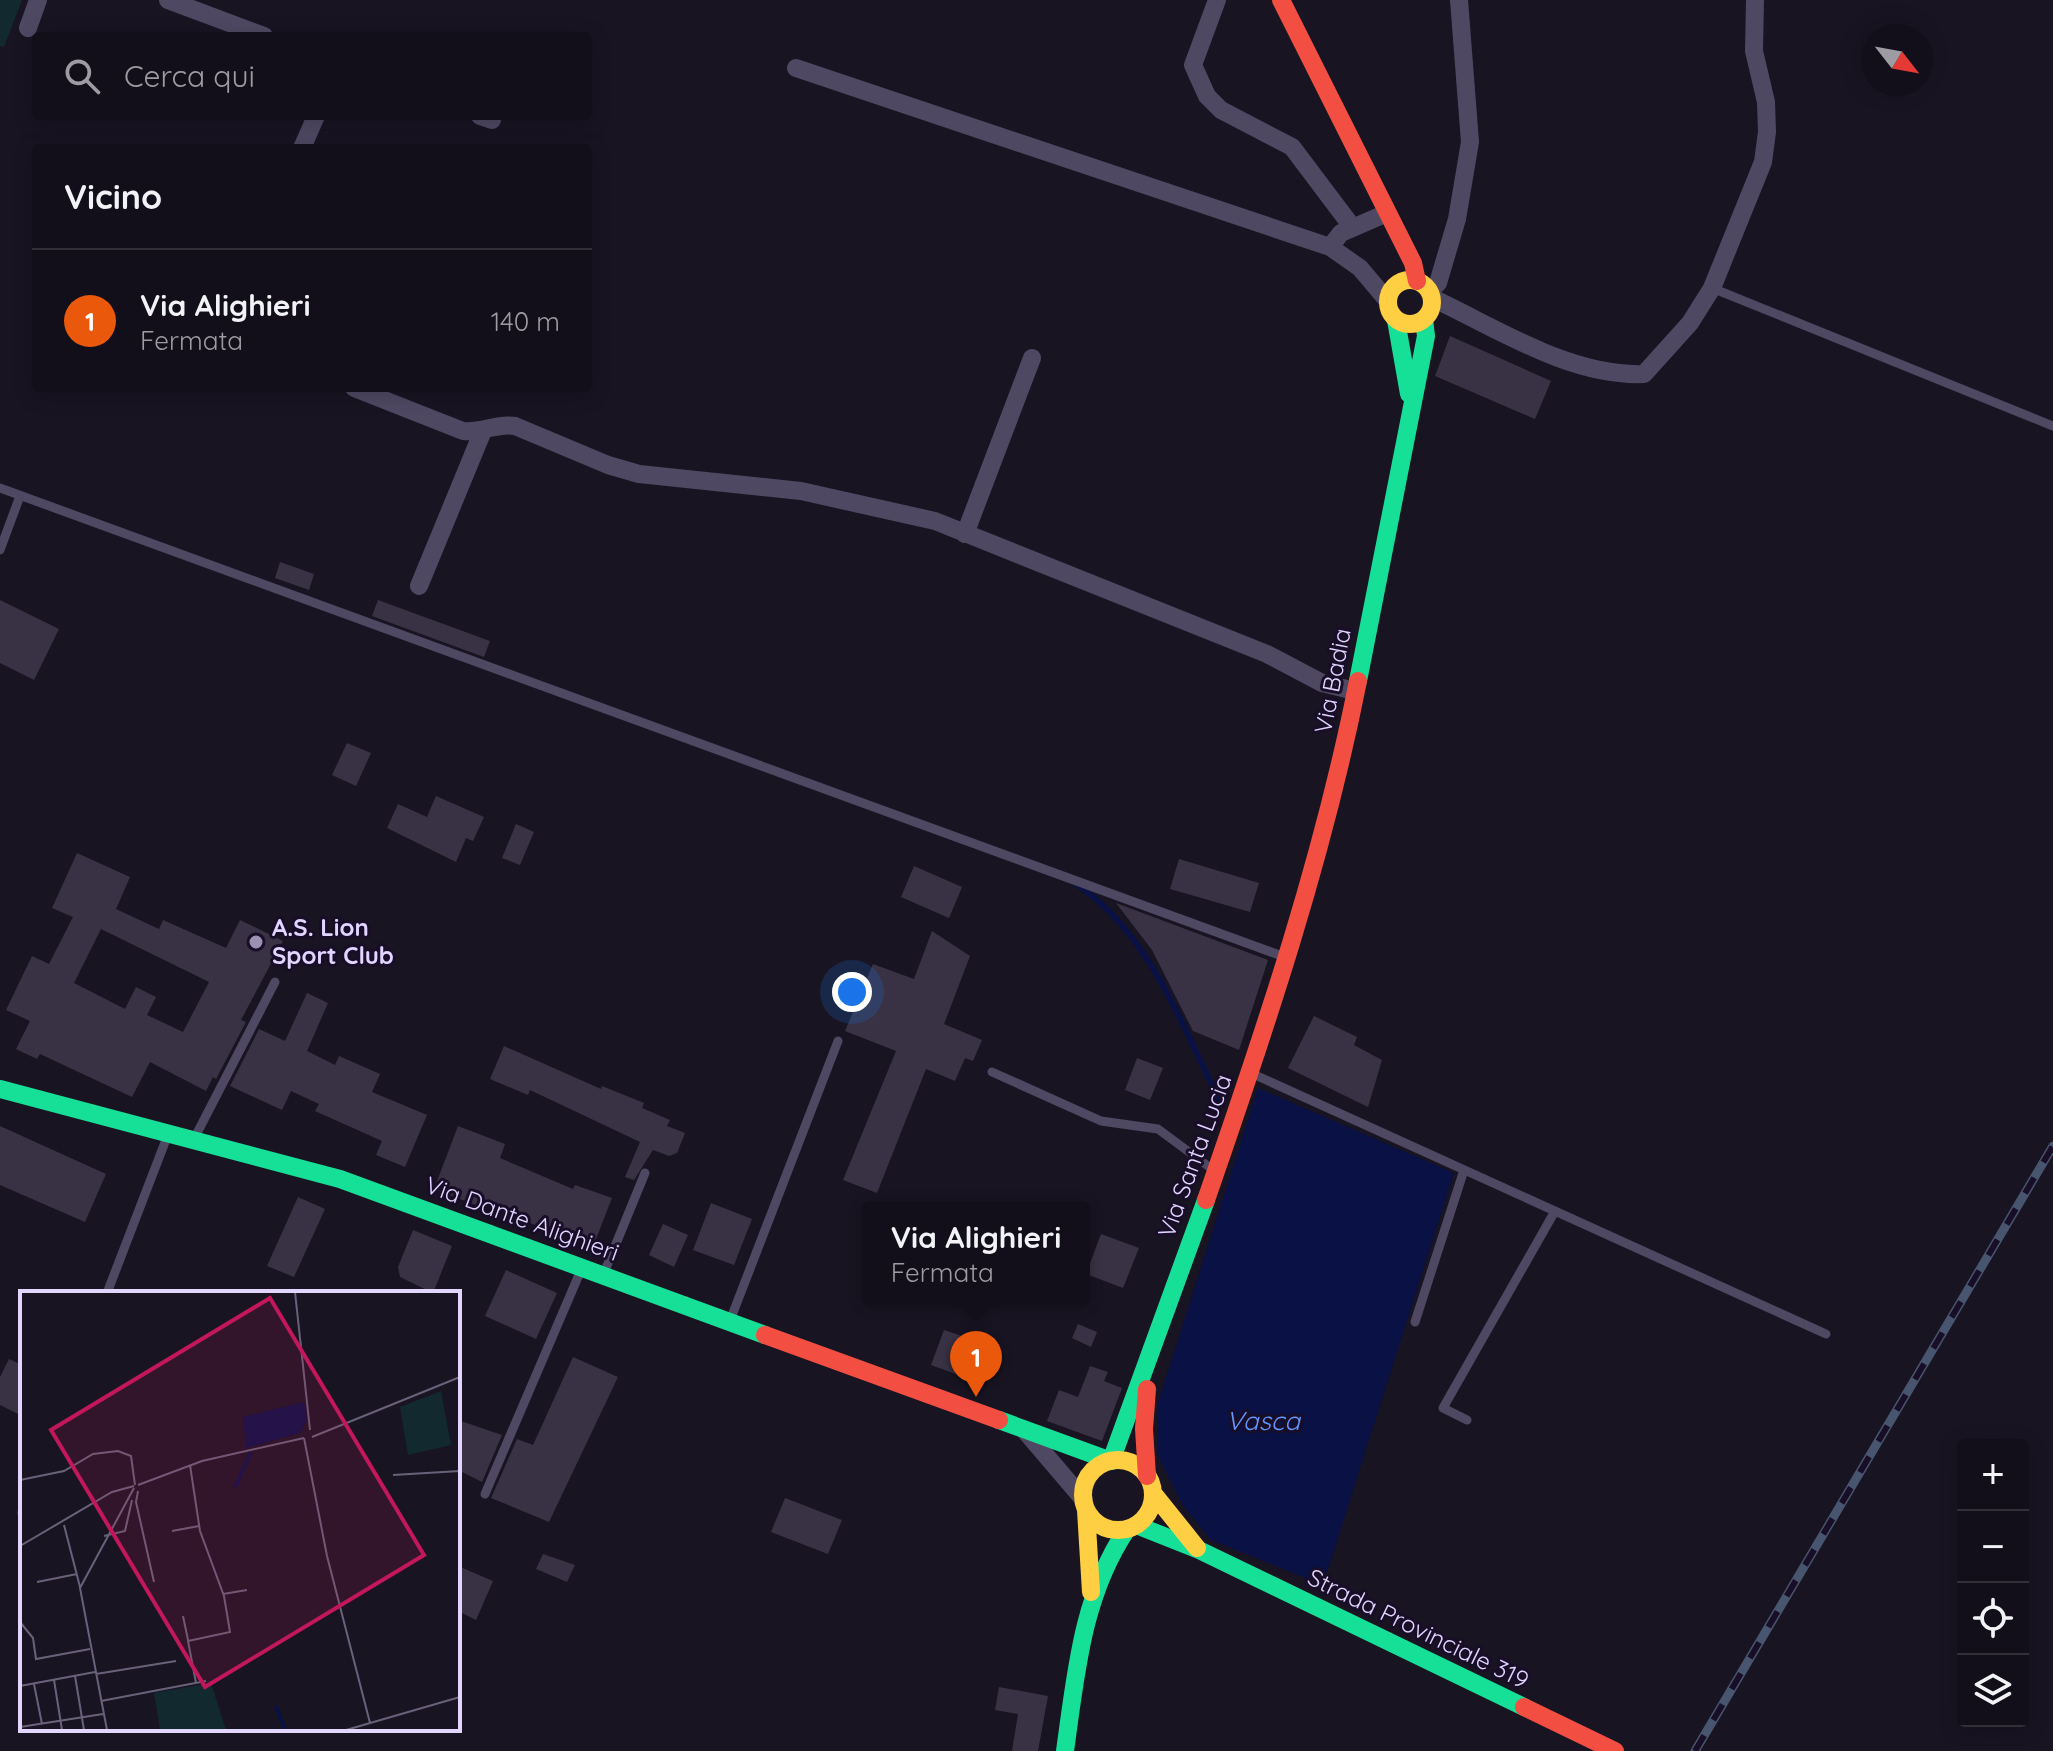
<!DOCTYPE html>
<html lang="it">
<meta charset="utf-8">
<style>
body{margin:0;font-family:Quicksand,sans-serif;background:#1c1823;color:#f1f3f6}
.controls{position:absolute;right:24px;bottom:24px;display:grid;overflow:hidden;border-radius:8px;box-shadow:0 4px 20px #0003}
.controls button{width:72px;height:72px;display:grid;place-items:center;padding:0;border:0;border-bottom:2px solid #322f39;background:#130f1a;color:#f1f3f6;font:40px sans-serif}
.compass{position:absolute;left:1861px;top:24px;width:72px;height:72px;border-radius:50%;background:#130f1a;box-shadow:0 4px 20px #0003;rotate:121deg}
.you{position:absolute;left:852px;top:992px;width:28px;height:28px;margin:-20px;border:6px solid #fff;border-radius:50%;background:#1a73e8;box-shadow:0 0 0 12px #1a73e833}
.badge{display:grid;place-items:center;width:52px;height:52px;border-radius:50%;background:#ea580c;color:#fff;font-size:26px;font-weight:700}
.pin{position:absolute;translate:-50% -66px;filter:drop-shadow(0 2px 4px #0008)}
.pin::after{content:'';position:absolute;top:42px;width:28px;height:24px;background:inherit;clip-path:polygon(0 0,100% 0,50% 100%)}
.popup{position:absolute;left:862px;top:1201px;width:228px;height:104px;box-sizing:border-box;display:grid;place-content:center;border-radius:8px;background:#130f1a;filter:drop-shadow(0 2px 6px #0005);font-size:26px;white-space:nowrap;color:#9d9ca2}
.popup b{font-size:30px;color:#f1f3f6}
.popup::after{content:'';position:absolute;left:50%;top:100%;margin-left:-16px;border:16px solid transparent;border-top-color:#130f1a}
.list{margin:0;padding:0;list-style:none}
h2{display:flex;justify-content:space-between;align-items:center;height:104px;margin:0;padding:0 32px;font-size:34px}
h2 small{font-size:26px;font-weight:400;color:#9d9ca2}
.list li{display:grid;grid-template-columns:52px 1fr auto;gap:24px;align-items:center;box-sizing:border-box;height:144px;padding:0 32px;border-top:2px solid #322f39}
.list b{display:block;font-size:30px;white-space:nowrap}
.list p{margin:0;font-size:26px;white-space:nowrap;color:#9d9ca2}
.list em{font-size:26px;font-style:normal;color:#9d9ca2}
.icon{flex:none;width:44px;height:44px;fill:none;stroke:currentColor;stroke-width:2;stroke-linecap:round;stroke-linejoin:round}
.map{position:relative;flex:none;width:2053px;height:1751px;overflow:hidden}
.search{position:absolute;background:#130f1a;box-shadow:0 4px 20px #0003;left:32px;top:32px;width:560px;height:88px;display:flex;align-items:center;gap:20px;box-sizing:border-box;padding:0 28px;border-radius:8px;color:#9d9ca2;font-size:30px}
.panel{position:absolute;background:#130f1a;box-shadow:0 4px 20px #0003;left:32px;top:144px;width:560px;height:248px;border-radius:8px}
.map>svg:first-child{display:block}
.green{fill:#122930}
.water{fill:#091145}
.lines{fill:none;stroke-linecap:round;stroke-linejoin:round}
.stream{stroke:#091145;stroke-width:6}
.building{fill:#393244;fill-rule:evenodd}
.lane{stroke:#4f4863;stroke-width:9}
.street{stroke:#4f4863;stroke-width:18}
.fast{stroke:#16e098;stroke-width:18}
.slow{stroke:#ffcf43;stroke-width:18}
.jam{stroke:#f24e42;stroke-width:18}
.rail-casing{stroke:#48556e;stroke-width:9}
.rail{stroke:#180e28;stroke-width:6;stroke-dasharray:18;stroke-linecap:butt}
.poi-dot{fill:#9c91b2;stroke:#180e28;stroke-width:3}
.labels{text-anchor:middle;stroke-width:6;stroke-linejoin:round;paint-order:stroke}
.street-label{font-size:24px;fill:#e2d5ff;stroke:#180e28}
.poi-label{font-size:24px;font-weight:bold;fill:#e2d5ff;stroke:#180e28;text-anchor:start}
.water-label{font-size:26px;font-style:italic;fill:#6396ff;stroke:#180e28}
.inset-river{fill:none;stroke:#091145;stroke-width:4}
.inset-road{fill:none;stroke:#69617a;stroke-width:2}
.view{fill:#c2185b;fill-opacity:0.15;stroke:#c2185b;stroke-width:4}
.inset-edge{fill:none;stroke:#e2d5ff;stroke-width:4}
</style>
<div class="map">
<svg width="2053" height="1751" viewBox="0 0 2053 1751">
<rect width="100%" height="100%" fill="#191422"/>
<path class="green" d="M0 0H22L4 47 0 46Z"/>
<path class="water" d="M1258 1088 1454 1173 1323 1585 1211 1540 1182 1504 1157 1454V1406Z"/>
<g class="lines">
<path class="stream" d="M1076 884C1150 933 1182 1027 1221 1103"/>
</g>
<path class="building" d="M1450 336 1551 381 1535 419 1435 376Z
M280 562 314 574 309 590 275 578Z
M0 600 59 629 34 680 0 663Z
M378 600 490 641 484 657 372 616Z
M347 743 371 753 356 786 332 775Z
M436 796 484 817 473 841 466 838 456 862 387 828 398 804 427 817Z
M516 824 534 832 520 865 502 858Z
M77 853 130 877 116 909 159 929 163 920 226 948 240 920 283 941 241 1020 246 1022 216 1079 213 1077 206 1091 150 1062 132 1097 40 1054 37 1059 16 1049 30 1021 6 1010 32 956 49 964 73 917 52 908ZM101 929 209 982 183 1032 147 1015 156 997 136 987 125 1009 74 983Z
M1179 859 1259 883 1250 912 1170 889Z
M914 866 962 887 949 918 901 897Z
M1116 903 1268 960 1239 1050 1193 1031 1152 950Z
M932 931 970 956 944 1024 982 1040 973 1061 965 1058 955 1081 926 1069 877 1193 843 1180 896 1051 845 1031 873 964 914 979Z
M307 993 328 1003 307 1051 335 1065 339 1056 380 1074 372 1092 427 1115 405 1167 376 1155 382 1141 315 1111 319 1104 291 1091 282 1110 230 1086 259 1029 285 1041Z
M1314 1016 1357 1037 1354 1045 1382 1060 1368 1107 1288 1068Z
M504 1046 601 1089 602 1086 644 1103 642 1108 670 1120 667 1126 685 1133 677 1153 669 1156 653 1150 634 1180 625 1177 640 1142 530 1090 528 1095 490 1079Z
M1137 1058 1163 1068 1150 1100 1125 1090Z
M0 1126 106 1174 85 1222 0 1185Z
M458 1126 505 1144 500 1158 573 1189 575 1185 612 1198 594 1244 543 1224 542 1228 483 1203 481 1207 434 1189Z
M298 1197 325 1209 294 1277 267 1266Z
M711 1203 752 1219 734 1265 693 1250Z
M663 1224 688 1235 674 1267 649 1255Z
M413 1230 452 1246 433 1293 400 1277 398 1267Z
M1101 1234 1139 1248 1123 1288 1086 1274Z
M506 1270 557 1293 536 1339 485 1316Z
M1078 1324 1097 1332 1091 1347 1072 1338Z
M944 1330 971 1339 958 1375 931 1365Z
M573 1357 618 1377 549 1522 491 1498 517 1439 533 1445Z
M9 1359 22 1365V1416L0 1405V1377Z
M1090 1366 1108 1372 1104 1381 1122 1388 1102 1441 1047 1421 1059 1390 1078 1397Z
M458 1420 502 1435 482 1482 458 1470Z
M785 1498 842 1520 828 1554 771 1532Z
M543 1554 575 1565 567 1582 536 1569Z
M458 1566 493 1581 476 1620 458 1611Z
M999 1687 1048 1696 1038 1751H1012L1018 1714 995 1710Z"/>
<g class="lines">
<path class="lane" d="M1712 288 2053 426
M0 488 1282 956
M0 550 20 496
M992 1072 1101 1121 1158 1129 1212 1169
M1253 1074 1826 1334
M194 1139 275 982
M604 1273 645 1173
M107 1293 167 1137
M731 1318 838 1041
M1415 1322 1464 1170
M1467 1420 1443 1408 1555 1211
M485 1494 581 1270
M22 1513V1512"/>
<path class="street" d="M168 0 264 36
M1217 0 1193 65 1207 96 1221 110 1292 147 1353 228
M28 28 38 0
M796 68 1330 247 1360 268 1387 300
M480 116 492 120
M302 148 316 116
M1330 247 1341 233 1387 213
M1429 292 1438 283 1457 219 1470 142 1459 0
M1432 298C1497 328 1570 377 1644 374L1690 323 1712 288 1763 162 1767 132 1766 102 1754 51 1755 0
M354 388 463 431C483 433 496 423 515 426L608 465 639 474 801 491 935 521 1267 654 1322 683 1355 691
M965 534 1032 358
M419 586 482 433
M1026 1432 1084 1500"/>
<path class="fast" d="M1396 320 1409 394
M1358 681 1426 336 1424 319
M0 1089 340 1179 765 1335
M999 1420 1111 1461 1206 1200
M1136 1525 1199 1550 1524 1707
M1065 1751C1076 1673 1082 1596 1127 1529"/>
<path class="slow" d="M1388 302a22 22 0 1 1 44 0a22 22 0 1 1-44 0Z
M1083 1495a35 35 0 1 1 70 0a35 35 0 1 1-70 0Z
M1153 1493 1197 1548
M1086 1510 1091 1592"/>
<path class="jam" d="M1281 0 1413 263 1417 281
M1206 1200C1265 1030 1323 858 1358 681
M765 1335 999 1420
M1147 1389 1144 1429 1147 1476
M1524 1707 1615 1751"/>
<defs>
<path id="rail" d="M1695 1751 2053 1146"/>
</defs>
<use href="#rail" class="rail-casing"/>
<use href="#rail" class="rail"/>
</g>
<circle class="poi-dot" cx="256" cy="942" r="8"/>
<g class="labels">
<g class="street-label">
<text transform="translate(1333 681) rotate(-79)" y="8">Via Badia</text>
<text transform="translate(1195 1156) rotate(-70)" y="8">Via Santa Lucia</text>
<text transform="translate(522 1219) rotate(20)" y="8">Via Dante Alighieri</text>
<text transform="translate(1418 1629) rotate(26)" y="8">Strada Provinciale 319</text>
</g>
<g class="poi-label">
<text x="272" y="936">A.S. Lion<tspan x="272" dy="28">Sport Club</tspan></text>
</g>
<g class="water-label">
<text x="1263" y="1430">Vasca</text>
</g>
</g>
<g transform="translate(20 1291)">
<rect width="440" height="440" fill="#191422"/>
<path d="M421 100 431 154 388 164 380 116ZM191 392 206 439H140L134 402Z" fill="#122930"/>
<path d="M284 111 287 129 280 142 226 157 223 126Z" fill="#091145"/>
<path class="inset-river" d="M215 196 231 161M256 415 265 439"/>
<path class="inset-road" d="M275 1 290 139M292 146 440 86M284 147 307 265 350 432M170 174 180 240 204 305 210 341 168 350 176 392M373 184 440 180M0 189 44 180 73 163 98 160 111 165 115 194M118 194 182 170 284 147M118 200 116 211 134 291M44 234 60 296M152 240 179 235M84 245 105 240 112 209M0 255 92 201 114 195M17 291 57 283M203 303 227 299M163 325 168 349M0 331 13 347 16 368 70 358M76 383 156 370M55 385 64 439M34 389 42 439M14 393 22 433M0 395 75 381M81 410 186 390M0 436 83 423M87 439 60 297 114 197M326 439 440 406"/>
<path class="view" d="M250 7 404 264 185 396 31 139Z"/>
<rect width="440" height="440" class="inset-edge"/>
</g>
</svg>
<div class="controls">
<button>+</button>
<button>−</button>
<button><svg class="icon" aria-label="locate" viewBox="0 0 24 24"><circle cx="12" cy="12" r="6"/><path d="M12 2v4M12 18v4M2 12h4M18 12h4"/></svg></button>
<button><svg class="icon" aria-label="layers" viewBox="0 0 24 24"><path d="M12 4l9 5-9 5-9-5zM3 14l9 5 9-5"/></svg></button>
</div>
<svg class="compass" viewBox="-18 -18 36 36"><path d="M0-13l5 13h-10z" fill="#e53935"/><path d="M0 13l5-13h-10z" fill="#9d9ca2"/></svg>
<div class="you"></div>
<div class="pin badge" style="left:976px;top:1397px">1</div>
<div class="popup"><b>Via Alighieri</b>Fermata</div>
<div class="search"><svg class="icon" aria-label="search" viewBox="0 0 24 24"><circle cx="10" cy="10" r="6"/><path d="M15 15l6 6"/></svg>Cerca qui</div>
<section class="panel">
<h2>Vicino<small></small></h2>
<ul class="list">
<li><span class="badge">1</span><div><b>Via Alighieri</b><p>Fermata</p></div><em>140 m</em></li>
</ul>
</section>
</div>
